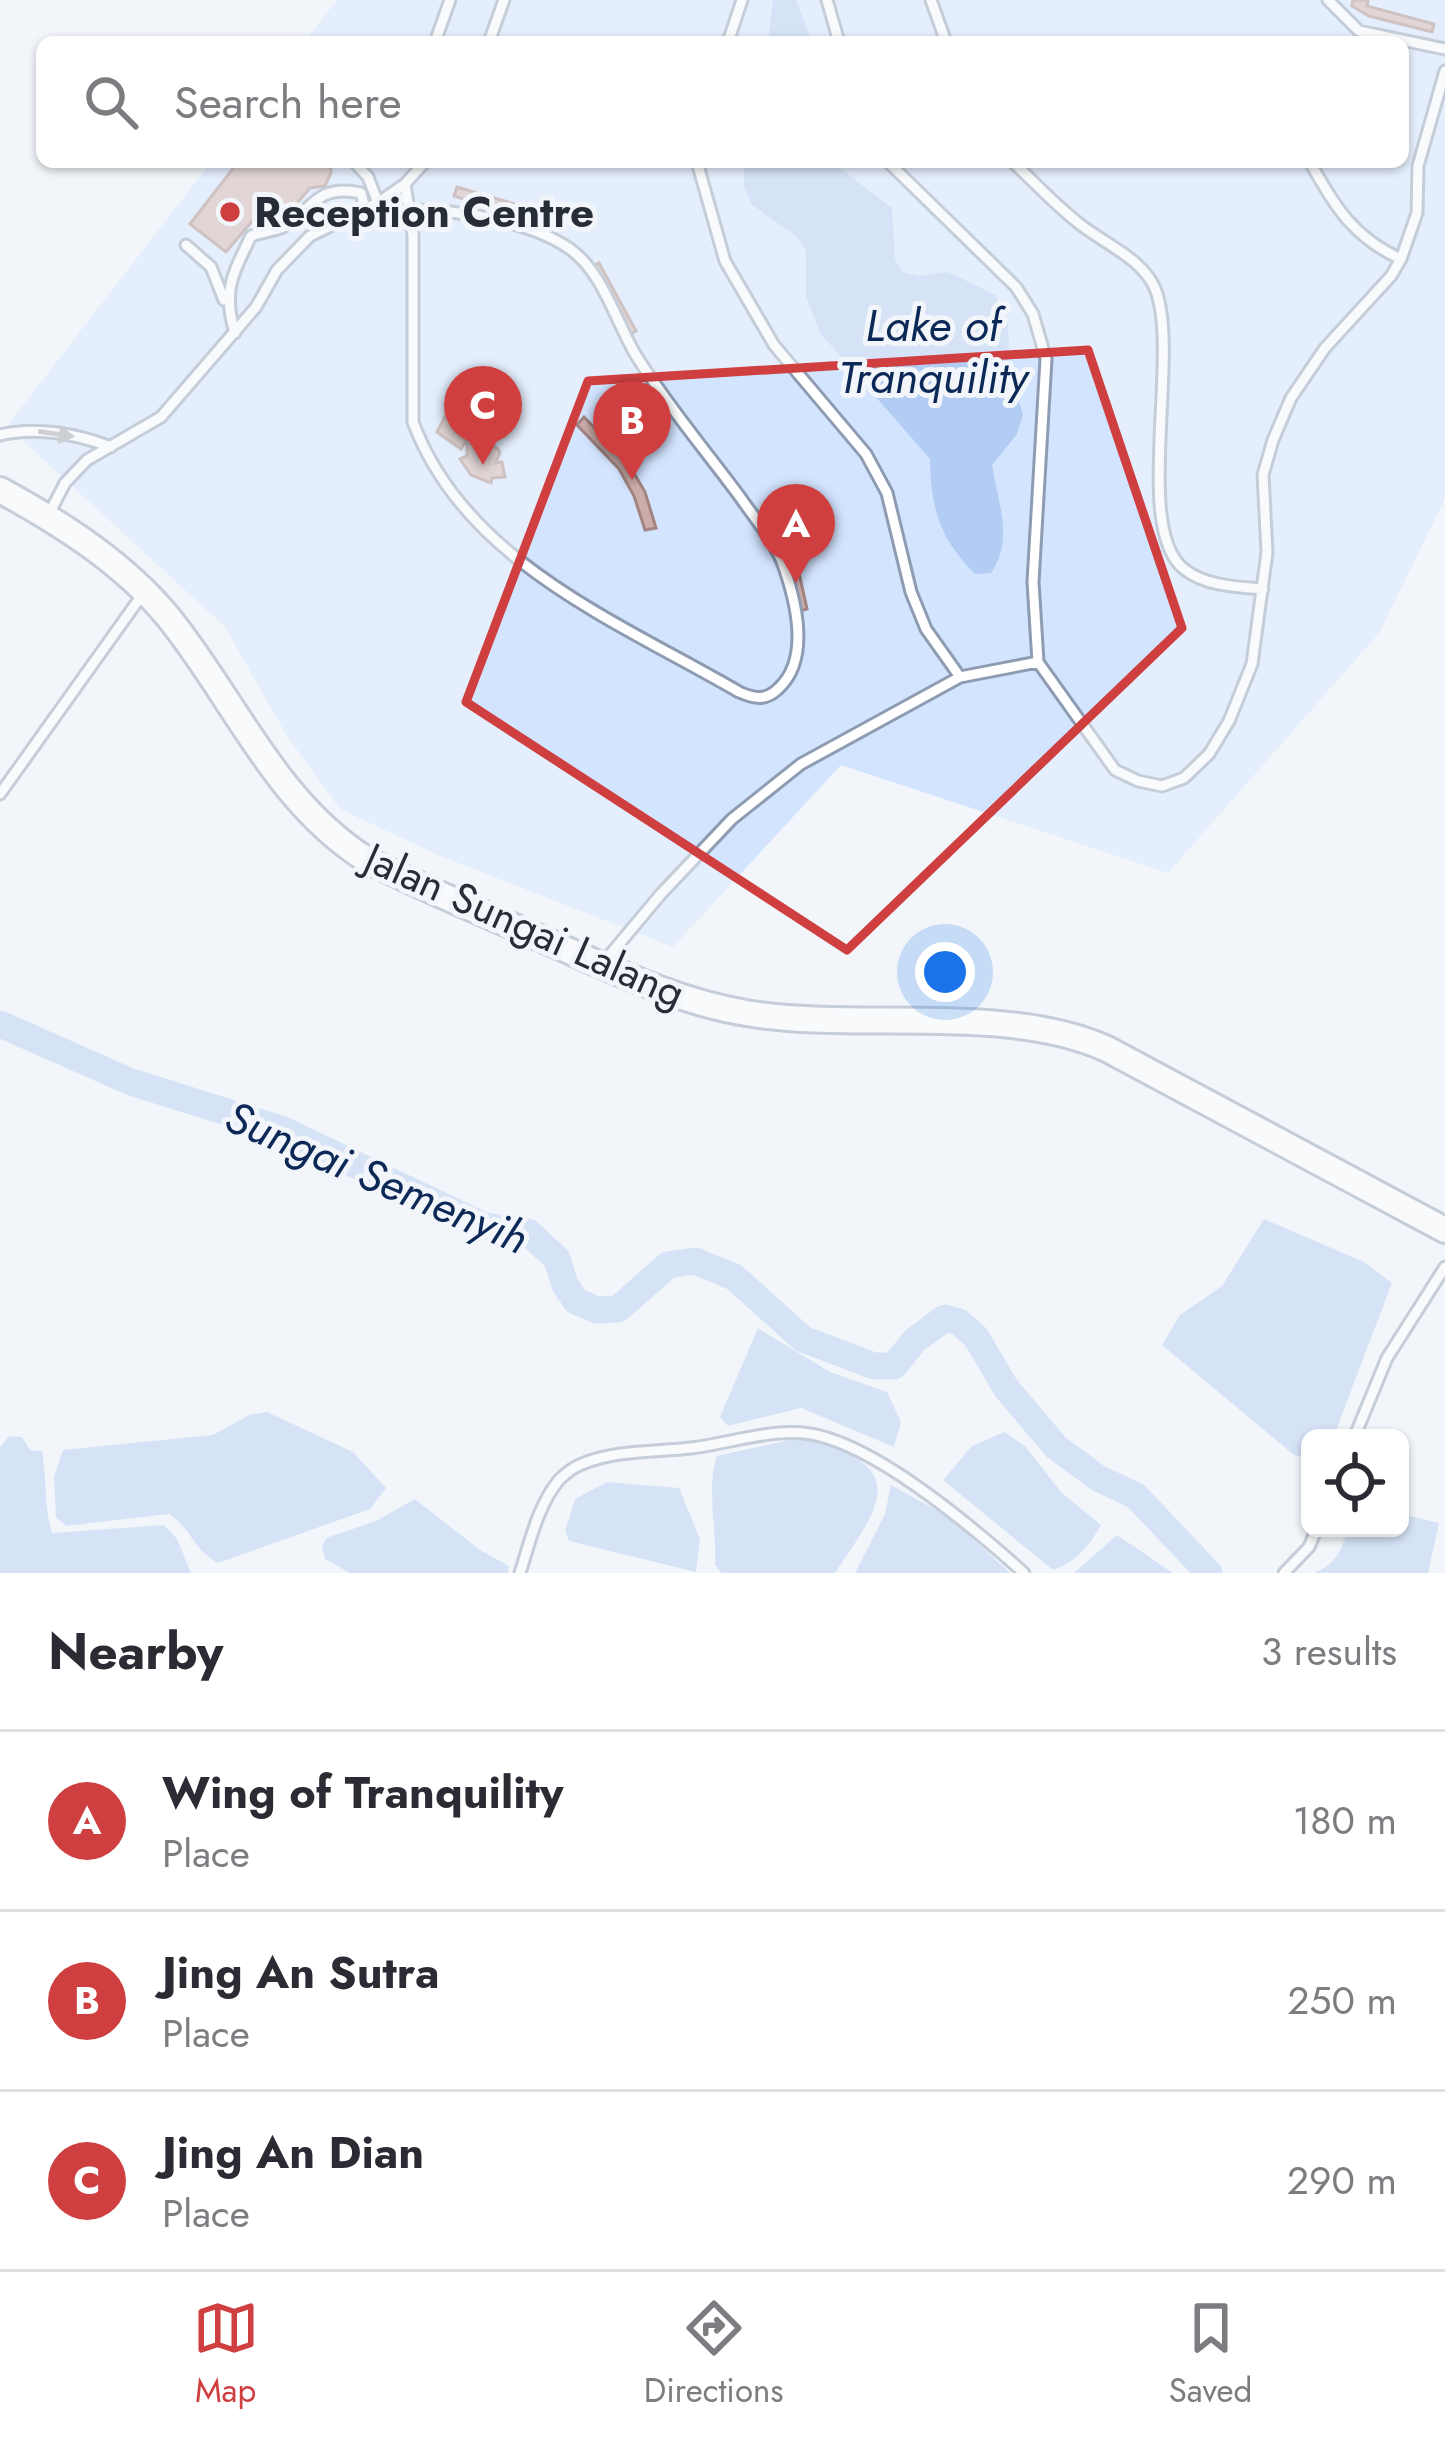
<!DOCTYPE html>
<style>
body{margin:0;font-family:Jost,sans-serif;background:#f2f2f3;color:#2b2b33}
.controls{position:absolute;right:36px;bottom:36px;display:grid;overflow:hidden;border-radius:18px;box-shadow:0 3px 9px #0004}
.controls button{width:108px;height:108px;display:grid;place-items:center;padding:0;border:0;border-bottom:3px solid #e1e1e2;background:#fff;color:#2b2b33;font:60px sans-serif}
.you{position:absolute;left:945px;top:972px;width:42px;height:42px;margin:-30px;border:9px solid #fff;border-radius:50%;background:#1a73e8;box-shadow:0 0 0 18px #1a73e833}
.badge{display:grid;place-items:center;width:78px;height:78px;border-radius:50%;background:#cf3f40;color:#fff;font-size:39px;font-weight:700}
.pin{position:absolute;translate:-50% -99px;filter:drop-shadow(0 3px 6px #0008)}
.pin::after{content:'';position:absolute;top:63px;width:42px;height:36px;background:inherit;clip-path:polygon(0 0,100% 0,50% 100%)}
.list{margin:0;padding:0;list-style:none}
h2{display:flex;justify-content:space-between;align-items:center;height:156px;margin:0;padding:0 48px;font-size:51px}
h2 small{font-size:39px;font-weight:400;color:#7c7c81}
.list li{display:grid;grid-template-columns:78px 1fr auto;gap:36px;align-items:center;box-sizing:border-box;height:180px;padding:0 48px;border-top:3px solid #e1e1e2}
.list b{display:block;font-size:45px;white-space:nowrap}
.list p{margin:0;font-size:39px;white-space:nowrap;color:#7c7c81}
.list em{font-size:39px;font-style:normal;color:#7c7c81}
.icon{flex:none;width:66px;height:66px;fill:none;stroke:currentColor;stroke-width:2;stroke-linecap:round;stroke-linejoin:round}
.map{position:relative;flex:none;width:1445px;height:1573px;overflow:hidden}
.search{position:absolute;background:#fff;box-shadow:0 3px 9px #0004;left:36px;right:36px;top:36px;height:132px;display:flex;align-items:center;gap:30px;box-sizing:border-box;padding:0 42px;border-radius:18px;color:#7c7c81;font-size:45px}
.sheet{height:696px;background:#fff}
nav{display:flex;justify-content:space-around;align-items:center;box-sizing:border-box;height:168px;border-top:3px solid #e1e1e2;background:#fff;font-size:33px;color:#7c7c81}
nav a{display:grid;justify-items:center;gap:6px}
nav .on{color:#cf3f40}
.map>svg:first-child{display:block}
.green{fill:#d3e4ff}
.water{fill:#b3ccf3}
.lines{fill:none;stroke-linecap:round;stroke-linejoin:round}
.river{stroke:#b3ccf3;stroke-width:27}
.building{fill:#ccadaa;stroke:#a28481;stroke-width:3}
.lane-casing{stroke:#8e9cb2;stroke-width:15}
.secondary-casing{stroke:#8e9cb2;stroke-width:30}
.lane{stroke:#fff;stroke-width:9}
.secondary{stroke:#fff;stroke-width:24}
.oneway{fill:#9ea0a5}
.marked{fill:none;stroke:#cf3f40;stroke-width:9;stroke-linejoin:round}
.poi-dot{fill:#cf3f40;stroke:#f2f6fa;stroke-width:4.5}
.labels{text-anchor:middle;stroke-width:10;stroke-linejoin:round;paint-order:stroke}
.poi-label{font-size:42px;font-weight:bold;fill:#272d36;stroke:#f2f6fa;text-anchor:start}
.street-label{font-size:42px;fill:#272d36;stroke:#f2f6fa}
.water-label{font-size:45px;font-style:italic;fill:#0c2857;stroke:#f2f6fa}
</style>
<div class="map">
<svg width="1445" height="1573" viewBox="0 0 1445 1573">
<rect width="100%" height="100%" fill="#f2f6fa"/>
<path class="green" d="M337 0H1445V499L1379 633 1168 873 841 765 673 947 438 855 340 809 287 736 225 627 7 426 211 162H1403V42H304Z"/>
<path class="water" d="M773 0H796L812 42H768Z
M744 162H832L892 208 895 260 903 272 919 276 948 272 995 295 1008 323 1010 376 1023 414 1017 434 992 465C998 502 1014 541 991 573L975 574C939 537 931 509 930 459L820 333 806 296V251L797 237 751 204 744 185Z
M1264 1219 1364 1262 1392 1283 1333 1438H1310V1459L1294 1455 1162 1345 1180 1315 1222 1286Z
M758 1328 830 1372 887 1392 901 1422 894 1447 801 1408 728 1426 720 1417Z
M267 1412 353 1452 386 1488 370 1509 218 1563C191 1548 194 1531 169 1514L66 1526 56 1517 54 1476 63 1450 213 1435 249 1415Z
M1004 1432 1025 1446 1061 1492 1101 1525C1090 1545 1075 1563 1053 1570L943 1480 972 1446Z
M9 1436 22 1437 30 1450 42 1451C47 1479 44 1507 52 1533L164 1525 177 1539 191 1573H0V1447Z
M803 1437C908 1467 886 1498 835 1573H721L715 1565C717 1532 706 1484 717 1456Z
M607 1482 679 1488 700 1539 696 1572 569 1541 565 1531 575 1499Z
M891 1485 949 1517 1010 1573H855L885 1514Z
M415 1499 480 1550 509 1566 508 1573H350L325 1559 322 1547 326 1538 376 1521Z
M1400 1514 1439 1523 1428 1573H1314C1336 1564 1342 1550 1348 1528H1400Z
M1117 1535 1173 1573H1074Z"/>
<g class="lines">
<path class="river" d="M0 1024 131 1082 281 1129 484 1226 528 1232 557 1259 565 1285 576 1301 597 1310 618 1309 668 1265 695 1261 734 1277 803 1339 874 1366H894L915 1340 945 1318 959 1322 976 1337 1006 1388 1056 1447 1098 1478 1136 1496 1209 1573"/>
</g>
<path class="building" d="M1353 0H1368L1367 6 1434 24 1432 32 1369 16 1352 6Z
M238 162H330L331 173 325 186 310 188 285 217 265 206 226 252 190 224Z
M457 187 552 215 549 225 454 196Z
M599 263 636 331 629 335 591 267Z
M490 368 509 390 476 425 461 449 437 432 449 409Z
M584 417 628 463 645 492 656 528 645 530 634 496 619 469 577 425Z
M467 443 481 444V450L490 445 497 448 500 452 496 463 502 462 505 477 492 478 491 483 471 475 460 459 467 456Z
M769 518 795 555 807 609 796 612 784 557 760 524Z"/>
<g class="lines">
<defs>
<path id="lane" d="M827 0 839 42
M931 0 946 42
M1328 0 1359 31 1445 49
M435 42 450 0
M489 42 504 0
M728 42 742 0
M354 162 368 177 378 203
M697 162 725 261 774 345 866 454 887 493 911 592 926 629 960 677
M888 162 1016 287 1033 314 1046 359 1033 582 1038 662 1115 770 1138 781 1162 786 1184 778 1209 754 1229 721 1252 664 1267 552 1263 475 1273 440 1291 398 1325 348 1391 276 1401 259 1417 213 1418 166 1445 71
M1013 162C1035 183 1056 206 1081 225 1105 244 1145 260 1156 291 1180 357 1133 529 1184 569 1205 586 1237 587 1263 589
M1310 162C1334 206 1354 238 1401 259
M405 184 413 235V422C465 562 619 622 739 692 755 699 766 701 779 688 810 659 796 602 784 567 775 541 755 519 740 497 706 451 667 405 637 357 616 323 603 272 570 249 530 221 459 210 412 210
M186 245 211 267 224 300
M235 333C222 290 233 274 251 236 260 233 271 231 281 228 310 217 312 182 361 193L365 209
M0 435C36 426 77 434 111 447
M48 516 65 483 87 460 161 417 256 307 277 270 310 236 378 203 405 184 425 162
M0 794 142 595
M604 962 660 895 732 819 801 764 960 677 1038 662
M1354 1438 1387 1358 1445 1267
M520 1573C530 1542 538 1505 559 1480 565 1474 574 1467 582 1464 615 1450 655 1452 691 1448 735 1443 783 1423 827 1438 889 1457 975 1529 1024 1573
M1284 1573 1309 1547 1317 1528"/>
<path id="secondary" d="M0 490C62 524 124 563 169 618 235 700 275 802 367 860 426 890 488 915 549 942 613 970 678 1002 746 1013 859 1032 1006 1003 1107 1049L1445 1230"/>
</defs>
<use href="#lane" class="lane-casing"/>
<use href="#secondary" class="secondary-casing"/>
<use href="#lane" class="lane"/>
<use href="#secondary" class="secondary"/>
</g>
<defs><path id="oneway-solid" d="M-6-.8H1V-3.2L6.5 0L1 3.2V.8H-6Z" transform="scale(3)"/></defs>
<use class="oneway" href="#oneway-solid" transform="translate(56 434) rotate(8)"/>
<path d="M0 0H1445V1573H0ZM1088 350 1182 628 847 950 466 702 588 381Z" fill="#f2f6fa" fill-opacity=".55" fill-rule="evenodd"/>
<path class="marked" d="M1088 350 1182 628 847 950 466 702 588 381Z"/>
<circle class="poi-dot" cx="230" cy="212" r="12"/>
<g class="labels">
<g class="poi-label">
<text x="254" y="227">Reception Centre</text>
</g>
<g class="street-label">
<text transform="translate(525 925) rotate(24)" y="15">Jalan Sungai Lalang</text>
</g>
<g class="water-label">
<text x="933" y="341">Lake of<tspan x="933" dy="52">Tranquility</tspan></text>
<text transform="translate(377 1177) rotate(23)" y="16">Sungai Semenyih</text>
</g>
</g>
</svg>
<div class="controls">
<button><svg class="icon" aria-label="locate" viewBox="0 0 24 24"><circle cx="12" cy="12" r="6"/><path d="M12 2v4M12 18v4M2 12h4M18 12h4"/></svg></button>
</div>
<div class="you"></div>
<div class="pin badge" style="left:796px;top:583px">A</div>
<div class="pin badge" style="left:632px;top:480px">B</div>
<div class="pin badge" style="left:483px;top:465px">C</div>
<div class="search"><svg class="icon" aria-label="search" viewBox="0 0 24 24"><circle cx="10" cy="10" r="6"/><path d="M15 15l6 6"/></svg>Search here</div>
</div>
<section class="sheet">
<h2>Nearby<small>3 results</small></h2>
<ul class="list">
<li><span class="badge">A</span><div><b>Wing of Tranquility</b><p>Place</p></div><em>180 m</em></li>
<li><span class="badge">B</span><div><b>Jing An Sutra</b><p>Place</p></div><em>250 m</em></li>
<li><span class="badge">C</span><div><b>Jing An Dian</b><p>Place</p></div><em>290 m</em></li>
</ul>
</section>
<nav>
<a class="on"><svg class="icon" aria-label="map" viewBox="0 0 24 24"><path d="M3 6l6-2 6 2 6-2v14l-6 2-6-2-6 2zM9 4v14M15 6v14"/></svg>Map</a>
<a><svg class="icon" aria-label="directions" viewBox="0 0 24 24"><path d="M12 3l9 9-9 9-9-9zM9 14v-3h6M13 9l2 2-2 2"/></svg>Directions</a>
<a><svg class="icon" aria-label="saved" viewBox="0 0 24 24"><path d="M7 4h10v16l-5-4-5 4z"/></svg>Saved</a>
</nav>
